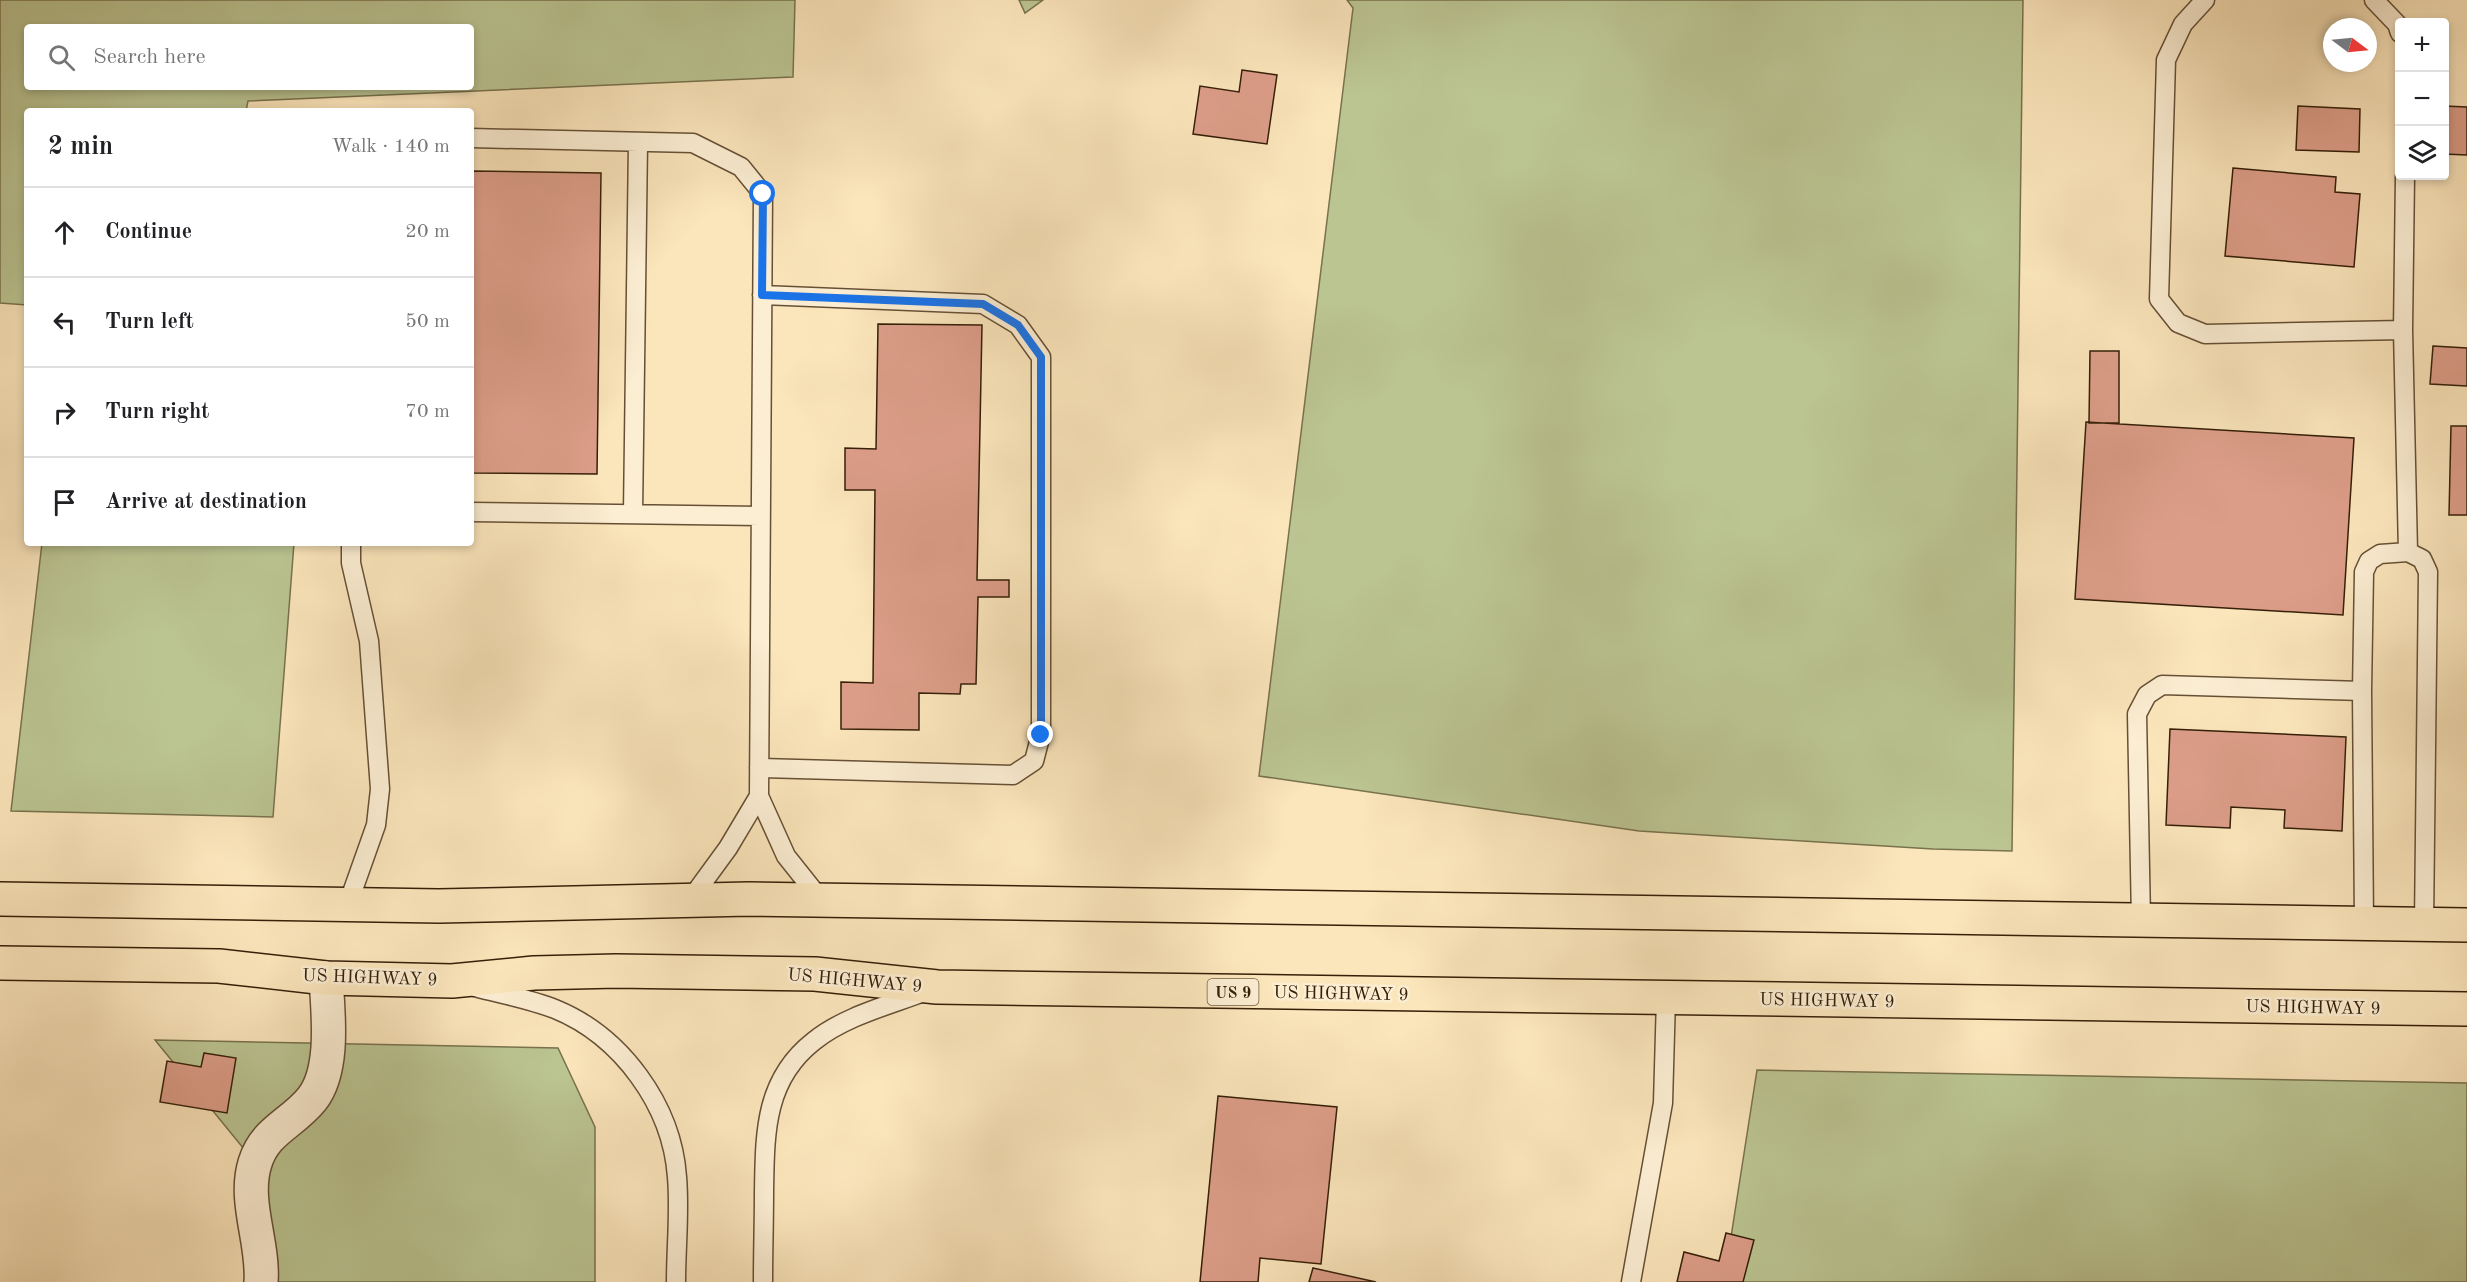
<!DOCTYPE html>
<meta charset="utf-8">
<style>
body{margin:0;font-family:"Old Standard TT",serif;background:#f6f6f6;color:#202124}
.controls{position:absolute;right:18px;top:18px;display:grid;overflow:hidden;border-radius:6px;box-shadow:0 3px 9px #0003}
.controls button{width:54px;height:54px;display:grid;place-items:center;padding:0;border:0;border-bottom:2px solid #e0e0e0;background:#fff;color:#202124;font:30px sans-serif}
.compass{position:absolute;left:2323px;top:18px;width:54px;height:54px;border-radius:50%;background:#fff;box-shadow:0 3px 9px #0003;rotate:106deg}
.stop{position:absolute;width:18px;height:18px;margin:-14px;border:4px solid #1a73e8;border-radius:50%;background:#fff}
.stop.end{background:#1a73e8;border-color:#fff;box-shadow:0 2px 6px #0008}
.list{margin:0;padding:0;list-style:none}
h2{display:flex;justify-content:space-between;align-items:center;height:78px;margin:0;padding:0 24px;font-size:26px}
h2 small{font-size:20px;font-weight:400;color:#757577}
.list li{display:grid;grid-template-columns:39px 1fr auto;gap:18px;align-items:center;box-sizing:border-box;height:90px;padding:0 24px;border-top:2px solid #e0e0e0}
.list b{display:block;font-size:22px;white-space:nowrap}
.list em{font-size:20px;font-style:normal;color:#757577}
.icon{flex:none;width:33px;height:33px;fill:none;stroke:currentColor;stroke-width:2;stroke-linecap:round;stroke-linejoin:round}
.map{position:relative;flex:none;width:2467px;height:1282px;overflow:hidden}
.search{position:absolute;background:#fff;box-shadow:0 3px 9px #0003;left:24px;top:24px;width:450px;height:66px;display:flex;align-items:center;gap:15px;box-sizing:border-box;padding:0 21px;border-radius:6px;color:#757577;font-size:22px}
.panel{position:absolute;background:#fff;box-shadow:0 3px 9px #0003;left:24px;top:108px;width:450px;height:438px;border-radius:6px}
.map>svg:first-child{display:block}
.green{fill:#bbc592;stroke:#78724d;stroke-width:1.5;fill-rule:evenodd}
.building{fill:#dc9d88;stroke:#351f08;stroke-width:1.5}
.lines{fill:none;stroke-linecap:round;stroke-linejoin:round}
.service-casing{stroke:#665035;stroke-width:21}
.minor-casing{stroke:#665035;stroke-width:36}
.trunk-casing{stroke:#351f08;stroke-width:36}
.service{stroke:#fceed3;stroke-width:18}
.minor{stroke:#fceed3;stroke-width:33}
.trunk{stroke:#fbe5bb;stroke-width:33}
.route{stroke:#1a73e8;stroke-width:8}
.labels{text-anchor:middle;stroke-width:5;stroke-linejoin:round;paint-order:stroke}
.shield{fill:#fceed3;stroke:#715d45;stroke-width:1.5}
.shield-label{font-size:16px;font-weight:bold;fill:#351f08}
.street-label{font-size:18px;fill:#351f08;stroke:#fceed3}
</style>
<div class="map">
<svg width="2467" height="1282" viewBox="0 0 2467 1282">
<rect width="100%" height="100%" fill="#fbe5bb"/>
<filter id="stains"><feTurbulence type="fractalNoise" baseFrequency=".00333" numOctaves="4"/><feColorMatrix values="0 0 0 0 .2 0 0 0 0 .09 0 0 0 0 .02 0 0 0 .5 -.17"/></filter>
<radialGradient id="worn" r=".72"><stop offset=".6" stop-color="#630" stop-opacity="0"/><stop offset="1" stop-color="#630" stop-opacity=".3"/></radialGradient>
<path class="green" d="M0 0H795L793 77 248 101 246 111H27V305L0 303ZM27 27H471V87H27Z
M1019 0H1043L1025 13Z
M1347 0H2023L2012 851 1933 849 1639 831 1259 776 1353 8Z
M42 543H294L273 817 11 811Z
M155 1040 558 1048 595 1127V1282H246L253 1160Z
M1757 1070 2467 1083V1282H1724Z"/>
<path class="building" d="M1242 70 1277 75 1267 144 1193 134 1200 86 1239 92Z
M2298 106 2360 109 2359 152 2296 150Z
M2444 106 2467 107V155L2444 154Z
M2233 168 2336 177 2335 192 2360 194 2354 267 2225 256Z
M471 171 601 173 597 474 471 473Z
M878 324 982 325 977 580H1009V597H978L976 684H961L960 694 919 693V730L841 729V682L873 683 875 490H845V448L876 449Z
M2433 346 2467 348V386L2430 384Z
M2090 351H2119V423H2089Z
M2086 422 2354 438 2343 615 2075 599Z
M2451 426H2467V515H2449Z
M2170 729 2346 737 2342 831 2284 828 2285 810 2231 807 2230 828 2166 825Z
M204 1053 236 1058 227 1113 160 1102 167 1061 201 1067Z
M1218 1096 1337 1107 1321 1264 1260 1258 1258 1282H1200Z
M1726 1233 1754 1240 1743 1282H1677L1684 1252 1719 1261Z
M1313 1268 1376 1282H1309Z"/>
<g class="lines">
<defs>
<path id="service" d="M2205 0 2183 24 2166 60 2159 299 2178 323 2205 334 2403 330
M2374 0 2397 24 2400 33
M471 138 693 143 741 167 763 194 759 796 786 856 821 900
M2405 176 2403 330 2408 552
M471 512 760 516
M633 514 638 142
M2362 691 2364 572 2369 561 2380 554 2408 552 2422 559 2428 572 2424 924
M759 768 1013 775 1034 761 1041 734V357L1018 325 983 304 762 295
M690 900 728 848 759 796
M348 904 376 825 380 789 369 641 351 563V543
M2141 920 2137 714 2147 695 2162 685 2362 691 2364 923
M475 987C501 994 530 999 555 1009 621 1036 672 1105 677 1177 680 1211 676 1247 676 1282
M763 1282C763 1252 764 1221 764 1191 765 1134 764 1080 814 1041 845 1016 890 1005 926 991
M1631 1282 1663 1103 1666 998"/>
<path id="minor" d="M261 1282C264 1243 243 1201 255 1163 265 1130 292 1124 312 1099 335 1070 328 1013 326 978"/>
<path id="trunk" d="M0 899 439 906 749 899 2467 925
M0 963 219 966 326 978 452 981 534 973 616 971 815 974 937 987 2467 1009"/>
</defs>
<use href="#service" class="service-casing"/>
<use href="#minor" class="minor-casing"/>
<use href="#trunk" class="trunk-casing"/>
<use href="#service" class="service"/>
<use href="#minor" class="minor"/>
<use href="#trunk" class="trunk"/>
</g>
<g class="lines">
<path class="route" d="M763 194 762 295 983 304 1018 325 1041 357V735"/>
</g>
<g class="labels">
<rect class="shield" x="1207.5" y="979" width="51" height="26" rx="4.5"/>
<g class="shield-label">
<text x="1233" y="998">US 9</text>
</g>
<g class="street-label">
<text transform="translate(370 977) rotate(2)" y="6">US HIGHWAY 9</text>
<text transform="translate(855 980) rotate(5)" y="6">US HIGHWAY 9</text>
<text transform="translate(1341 993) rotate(1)" y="6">US HIGHWAY 9</text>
<text transform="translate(1827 1000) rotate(1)" y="6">US HIGHWAY 9</text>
<text transform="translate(2313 1007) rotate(1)" y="6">US HIGHWAY 9</text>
</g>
</g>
<rect width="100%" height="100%" filter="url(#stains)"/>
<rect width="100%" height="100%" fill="url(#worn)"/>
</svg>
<div class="controls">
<button>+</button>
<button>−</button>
<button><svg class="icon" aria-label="layers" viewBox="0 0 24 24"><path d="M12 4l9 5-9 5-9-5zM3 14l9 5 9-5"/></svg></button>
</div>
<svg class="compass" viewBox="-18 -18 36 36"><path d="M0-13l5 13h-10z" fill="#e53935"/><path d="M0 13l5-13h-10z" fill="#757577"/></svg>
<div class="stop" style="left:763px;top:194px"></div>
<div class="stop end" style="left:1041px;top:735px"></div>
<div class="search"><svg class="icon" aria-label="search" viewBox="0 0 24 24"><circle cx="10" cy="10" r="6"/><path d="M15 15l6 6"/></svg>Search here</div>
<section class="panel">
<h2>2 min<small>Walk · 140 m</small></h2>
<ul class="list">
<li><svg class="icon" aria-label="ahead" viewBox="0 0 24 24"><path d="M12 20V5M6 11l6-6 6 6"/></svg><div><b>Continue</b></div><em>20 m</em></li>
<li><svg class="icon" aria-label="left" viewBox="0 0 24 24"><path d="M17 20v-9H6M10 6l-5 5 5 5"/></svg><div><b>Turn left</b></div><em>50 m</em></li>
<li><svg class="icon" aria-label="right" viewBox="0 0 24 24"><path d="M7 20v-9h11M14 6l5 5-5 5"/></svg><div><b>Turn right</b></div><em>70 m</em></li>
<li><svg class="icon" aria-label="arrive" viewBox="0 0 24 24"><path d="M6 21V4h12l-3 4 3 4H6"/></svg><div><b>Arrive at destination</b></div></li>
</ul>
</section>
</div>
